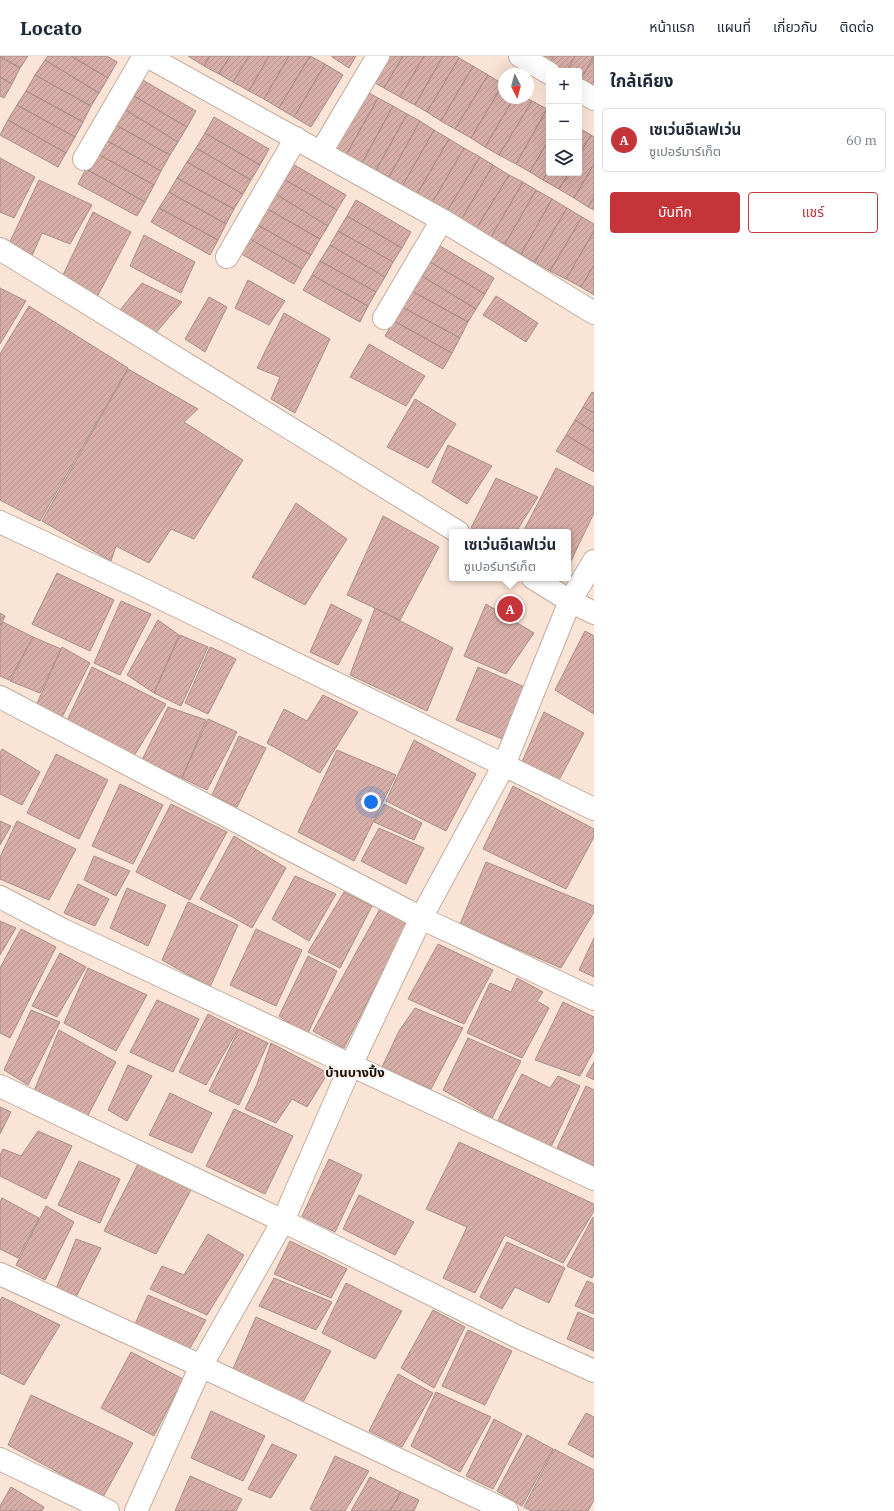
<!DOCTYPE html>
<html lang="th">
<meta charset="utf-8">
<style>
body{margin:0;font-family:"IBM Plex Serif","Noto Sans Thai",serif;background:#f2f2f3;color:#1f2937}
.controls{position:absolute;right:12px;top:12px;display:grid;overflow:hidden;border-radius:4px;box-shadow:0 4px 16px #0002}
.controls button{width:36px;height:36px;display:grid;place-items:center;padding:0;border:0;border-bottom:1px solid #e0e1e3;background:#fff;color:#1f2937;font:20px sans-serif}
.compass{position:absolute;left:498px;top:12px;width:36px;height:36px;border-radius:50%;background:#fff;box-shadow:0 4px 16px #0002;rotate:174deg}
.you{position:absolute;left:371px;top:746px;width:14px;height:14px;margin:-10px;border:3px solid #fff;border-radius:50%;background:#1a73e8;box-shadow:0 0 0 6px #1a73e833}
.badge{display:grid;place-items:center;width:26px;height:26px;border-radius:50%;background:#c43439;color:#fff;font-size:13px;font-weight:700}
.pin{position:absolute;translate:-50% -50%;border:2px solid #fff;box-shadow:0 1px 4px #0006}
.popup{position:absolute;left:449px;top:473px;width:122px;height:52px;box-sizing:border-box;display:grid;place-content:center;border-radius:4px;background:#fff;filter:drop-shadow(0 1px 3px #0005);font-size:13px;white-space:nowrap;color:#747a83}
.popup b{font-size:15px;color:#1f2937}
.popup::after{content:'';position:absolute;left:50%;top:100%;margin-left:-8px;border:8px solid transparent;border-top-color:#fff}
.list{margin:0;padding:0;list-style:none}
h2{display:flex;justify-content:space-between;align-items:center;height:52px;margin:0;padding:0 16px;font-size:17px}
h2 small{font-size:13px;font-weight:400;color:#747a83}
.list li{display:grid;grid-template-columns:26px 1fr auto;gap:12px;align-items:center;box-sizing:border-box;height:64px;margin:0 8px 8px;padding:0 8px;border:1px solid #e0e1e3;border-radius:4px}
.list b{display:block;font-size:15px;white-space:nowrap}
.list p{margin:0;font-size:13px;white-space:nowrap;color:#747a83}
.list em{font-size:13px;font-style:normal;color:#747a83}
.actions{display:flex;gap:8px;padding:12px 16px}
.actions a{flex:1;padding:9px 0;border:1px solid #c43439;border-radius:4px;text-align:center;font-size:14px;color:#c43439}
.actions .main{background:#c43439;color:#fff}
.icon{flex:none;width:22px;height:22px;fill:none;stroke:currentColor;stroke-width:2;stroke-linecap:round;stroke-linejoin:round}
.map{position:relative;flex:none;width:594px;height:1455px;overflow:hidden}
header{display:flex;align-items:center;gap:24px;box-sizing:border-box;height:56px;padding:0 20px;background:#fff;border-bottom:1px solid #e0e1e3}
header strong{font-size:19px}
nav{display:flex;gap:22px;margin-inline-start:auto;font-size:14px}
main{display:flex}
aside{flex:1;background:#fff}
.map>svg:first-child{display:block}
.building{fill:url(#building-hatch);stroke:#a78e8a}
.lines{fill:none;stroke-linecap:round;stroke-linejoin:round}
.minor-casing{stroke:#c1ac9f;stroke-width:24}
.minor{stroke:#fff;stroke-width:22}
.labels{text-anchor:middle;stroke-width:4;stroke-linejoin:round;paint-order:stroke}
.quarter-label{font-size:13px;font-weight:bold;fill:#150e09;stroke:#fdf4ee}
</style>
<header>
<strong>Locato</strong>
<nav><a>หน้าแรก</a><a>แผนที่</a><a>เกี่ยวกับ</a><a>ติดต่อ</a></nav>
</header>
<main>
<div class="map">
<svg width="594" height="1455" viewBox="0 0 594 1455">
<defs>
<pattern id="building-hatch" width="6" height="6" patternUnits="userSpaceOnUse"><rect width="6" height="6" fill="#d7aea7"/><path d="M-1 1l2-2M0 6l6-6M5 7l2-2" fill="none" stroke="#b8948e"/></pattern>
</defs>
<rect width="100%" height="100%" fill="#fae4d6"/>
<path class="building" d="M0 0H28L20 12Z
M48 0H71L108 22 99 37 45 4Z
M71 0H107L117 6 108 22Z
M188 0H210L204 10Z
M210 0H230L219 18 204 10Z
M230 0H249L233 26 219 18Z
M249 0H269L249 35 233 26Z
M269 0H289L264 43 249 35Z
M289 0H310L279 52 264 43Z
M310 0 325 8 294 61 279 52Z
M332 0H356L349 12 332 1Z
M382 0H403L384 32 368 23Z
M403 0H424L400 41 384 32Z
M424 0H443L415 49 400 41Z
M443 0H457L459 2 427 56 415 49Z
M536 0H554L549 8Z
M554 0H575L567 15H560L549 8Z
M575 0H594L579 26V15H567Z
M0 1 20 12 12 28 0 21Z
M459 2 473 10 441 65 427 56Z
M594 2V34L579 26Z
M45 4 99 37 91 50 35 19Z
M325 8 343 19 311 71 294 61Z
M473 10 488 19 455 73 441 65Z
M35 19 91 50 83 66 26 35Z
M488 19 503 28 471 82 455 73Z
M0 21 12 28 4 42 0 40Z
M141 23 196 55 187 71 132 39Z
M503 28 504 42H514L485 91 471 82Z
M362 33 378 42 346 99 331 90Z
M26 35 83 66 75 81 17 49Z
M132 39 187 71 178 86 124 53Z
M378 42 393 50 362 107 346 99Z
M514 42H527L532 45 499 99 485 91Z
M532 45 547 53 516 108 499 99Z
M17 49 75 81 66 97 8 64Z
M393 50 407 58 376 114 362 107Z
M124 53 178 86 170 99 114 68Z
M547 53 549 55V83L530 116 516 108Z
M407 58 420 65 389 121 376 114Z
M214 61 269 93 260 109 205 77Z
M8 64 66 97 58 111 0 79Z
M420 65 434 74 403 129 389 121Z
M114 68 170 99 161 115 104 83Z
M579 72 591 79 579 99Z
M434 74 449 83 417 138 403 129Z
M205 77 260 109 251 124 196 92Z
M591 79 594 81V108L574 142 559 133 569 117H579V99Z
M104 83 161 115 154 129 96 97Z
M449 83 464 92 432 147 417 138Z
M549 83V114L543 124 530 116Z
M196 92 251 124 243 138 187 106Z
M464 92 480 101 447 155 432 147Z
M96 97 154 129 145 146 86 113Z
M480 101 493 109 461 164 447 155Z
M0 102 35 121 14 162 0 156Z
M187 106 243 138 234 153 177 122Z
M291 107 346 139 337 154 282 122Z
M594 108V141L588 151 574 142Z
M493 109 509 119 476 173 461 164Z
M86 113 145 146 137 160 78 128Z
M549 114V117H569L559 133 543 124Z
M509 119 523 126 491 181 476 173Z
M177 122 234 153 226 168 169 136Z
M282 122 337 154 328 170 274 137Z
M39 124 92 149 70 188 42 177 31 202 8 190Z
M523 126 536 134 505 188 491 181Z
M536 134 552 143 521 198 505 188Z
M169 136 226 168 218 184 159 152Z
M274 137 328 170 320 183 264 151Z
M594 141V154L588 151Z
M552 143 567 152 535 206 521 198Z
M356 144 411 176 402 192 347 160Z
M264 151 320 183 311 199 254 167Z
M159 152 218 184 210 199 151 166Z
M567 152 582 161 550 215 535 206Z
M93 156 131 176 97 241 62 221Z
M347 160 402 192 393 206 338 175Z
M582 161 594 168V175L566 223 550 215Z
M254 167 311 199 302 213 245 180Z
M338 175 393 206 385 221 330 189Z
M594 175V209L581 231 566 223Z
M144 179 195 206 181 237 130 210Z
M245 180 302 213 294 228 236 195Z
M330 189 385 221 376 236 320 205Z
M440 190 494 222 485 238 430 206Z
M320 205 376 236 368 250 312 219Z
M430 206 485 238 476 253 422 220Z
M594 209V239L581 231Z
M312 219 368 250 360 266 303 234Z
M422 220 476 253 468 266 412 235Z
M248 224 285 245 269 269 235 252Z
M142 227 182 246 154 279 120 254Z
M0 232 26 245 0 288Z
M412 235 468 266 460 282 402 251Z
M496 240 538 267 526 286 483 259Z
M209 241 227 251 205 296 185 283Z
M29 250 128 312 40 465 0 444V298Z
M402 251 460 282 452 297 394 265Z
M284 257 330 283 295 357 271 343 280 321 257 312Z
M394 265 452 297 443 313 385 280Z
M369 288 425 320 406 350 350 321Z
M128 313 198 353 184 366 243 404 194 483 171 473 149 507 116 490 111 505 42 465Z
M592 336 594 337V357L583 351Z
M415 343 456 368 428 412 387 391Z
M583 351 594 357V376L575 364Z
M575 364 594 376V396L566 379Z
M566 379 594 396V416L556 395Z
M448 389 492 410 467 448 432 426Z
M556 412 594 431V457L568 511V476H523Z
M496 422 538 441 516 476H479L471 472Z
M296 447 347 483 305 549 252 521Z
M383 460 439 491 400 564 347 539Z
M57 517 114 544 90 595 32 568Z
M121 545 151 558 120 619 94 607Z
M331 548 362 564 338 609 310 596Z
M486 548 534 577 506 618 464 600Z
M375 552 453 592 427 655 350 619Z
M0 557 5 560 0 570Z
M158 564 179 579 154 637 127 619Z
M3 566 33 581 9 624 0 620V573Z
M585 575 594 580V658L555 634Z
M180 579 208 591 181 650 154 637Z
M33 581 61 593 40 637 10 625Z
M62 591 90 607 60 665 35 652Z
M210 591 236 603 208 658 185 647Z
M92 611 166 648 132 703 66 667Z
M478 611 527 632 505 684 456 664Z
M323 639 358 656 320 717 267 687 284 653 307 665Z
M168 651 206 664 182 722 142 704Z
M544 656 584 677 558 726 521 708Z
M208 663 237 676 207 734 182 722Z
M239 680 266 692 237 751 212 739Z
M414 684 476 718 446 775 386 745Z
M2 693 40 716 22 749 0 738V697Z
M337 694 396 719 354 805 298 776Z
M56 698 108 724 79 783 27 757Z
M120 728 163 749 133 808 92 790Z
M513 730 594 773V781L566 833 483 793Z
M171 748 227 776 190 844 136 816Z
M384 748 422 767 414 784 374 766Z
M0 765 11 770 0 789Z
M17 765 76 793 49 844 0 823V801Z
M379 772 424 792 406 828 361 805Z
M234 780 286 812 252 872 200 843Z
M94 800 130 815 116 840 84 824Z
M486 806 594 850V856L561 912 460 868Z
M295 820 336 838 309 885 272 863Z
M78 828 109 843 95 870 64 857Z
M127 832 166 849 148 890 110 872Z
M344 836 372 850 340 912 308 896Z
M188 846 238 869 210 931 162 904Z
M381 851 409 864 344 992 313 975Z
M0 865 16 872 0 899Z
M21 873 56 891 10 982 0 977V912Z
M256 873 302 894 276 950 230 929Z
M594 882V921L579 914Z
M438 888 493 914 464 968 408 943Z
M60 897 86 911 57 961 32 950Z
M308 900 337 915 307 979 279 960Z
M88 912 147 939 116 995 64 967Z
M517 922 543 936 537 945 549 952 522 1002 467 977 490 927 511 936Z
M157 944 199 963 173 1016 130 996Z
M563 946 594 961V994L580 1020 535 1004Z
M415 952 463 972 431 1033 382 1011 399 975Z
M31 954 60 966 28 1029 4 1014Z
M208 958 238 973 206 1029 179 1016Z
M239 973 268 987 239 1049 209 1035Z
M59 974 116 1006 87 1061 34 1035Z
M468 982 521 1005 492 1062 443 1034Z
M271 987 328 1017 307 1051 292 1043 276 1067 245 1053 257 1028Z
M594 1006V1024L586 1020Z
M128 1009 152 1020 127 1065 108 1054Z
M522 1018 550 1032 558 1020 580 1030 551 1091 498 1064Z
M586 1030 594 1034V1110L557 1092Z
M170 1037 212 1057 192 1097 149 1079Z
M0 1051 11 1056 0 1078Z
M234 1053 293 1080 265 1138 206 1110Z
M38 1075 72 1090 46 1143 0 1120V1099L3 1093 21 1100Z
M459 1086 594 1148V1155L563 1207 505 1179 475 1237 443 1222 467 1171 426 1153Z
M329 1103 362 1119 335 1176 302 1160Z
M79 1105 120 1123 100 1167 58 1149Z
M138 1108 191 1134 156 1198 104 1175Z
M359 1139 414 1166 395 1199 343 1173Z
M2 1142 39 1162 18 1202 0 1193V1146Z
M46 1150 74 1166 45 1224 16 1209Z
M593 1161 594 1218 592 1222 567 1210Z
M208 1178 244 1199 207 1259 150 1233 162 1210 184 1219Z
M76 1183 101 1192 76 1241 56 1233Z
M290 1185 347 1213 331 1242 274 1218Z
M507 1186 565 1212 549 1247 515 1231 502 1253 480 1241Z
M274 1222 332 1246 316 1274 259 1250Z
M587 1225 594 1228V1258L575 1250Z
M346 1227 402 1255 375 1303 322 1277Z
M148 1239 206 1264 189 1294 135 1268Z
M2 1241 60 1269 24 1329 0 1317V1245Z
M433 1254 465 1271 434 1332 401 1312Z
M578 1256 594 1263V1295L567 1283Z
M256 1261 331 1295 302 1348 232 1315Z
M468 1274 512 1295 485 1349 442 1330Z
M131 1296 183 1323 154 1380 101 1352Z
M398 1318 433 1337 402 1391 369 1375Z
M436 1336 491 1361 460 1416 411 1390Z
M31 1339 133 1387 103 1441 8 1389Z
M211 1355 265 1380 243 1425 191 1402Z
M586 1357 594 1361V1402L568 1388Z
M494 1363 522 1378 493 1433 466 1420Z
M527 1379 553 1393 522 1450 497 1435Z
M272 1388 297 1399 271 1442 248 1433Z
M554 1393 594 1414V1444L588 1455H532L524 1451Z
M335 1400 369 1415 345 1455H314L310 1453Z
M190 1420 242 1443 236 1455H175Z
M370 1421 401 1436 390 1455H351Z
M11 1431 44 1451 42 1455H0V1450Z
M401 1436 419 1444 414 1455H390Z"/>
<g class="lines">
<defs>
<path id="minor" d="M147 0 442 164 594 257
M520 0 549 17
M579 34 594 43
M321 96 378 0
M84 103 144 0
M0 193 458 476
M227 201 296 82
M384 262 442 164
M0 466 136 530 594 753
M533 522 570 545 594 557
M0 641 421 862 594 943
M0 841 61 873 594 1123
M0 1030 283 1165 518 1281 594 1315
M0 1218 201 1310 507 1455
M0 1403 108 1455
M136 1455 201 1310 283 1165 351 1009 421 862 504 709 570 545 594 505"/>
</defs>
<use href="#minor" class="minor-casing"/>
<use href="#minor" class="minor"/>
</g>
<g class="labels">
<g class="quarter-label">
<text x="355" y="1021">บ้านบางปิ้ง</text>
</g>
</g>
</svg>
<div class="controls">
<button>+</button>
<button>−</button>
<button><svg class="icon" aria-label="layers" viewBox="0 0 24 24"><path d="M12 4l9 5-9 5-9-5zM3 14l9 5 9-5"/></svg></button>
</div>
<svg class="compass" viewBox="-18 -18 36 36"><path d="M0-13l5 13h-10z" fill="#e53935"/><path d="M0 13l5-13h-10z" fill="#747a83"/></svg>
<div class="you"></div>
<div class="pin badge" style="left:510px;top:553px">A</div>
<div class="popup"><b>เซเว่นอีเลฟเว่น</b>ซูเปอร์มาร์เก็ต</div>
</div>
<aside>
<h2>ใกล้เคียง<small></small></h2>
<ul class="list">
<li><span class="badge">A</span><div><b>เซเว่นอีเลฟเว่น</b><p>ซูเปอร์มาร์เก็ต</p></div><em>60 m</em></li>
</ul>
<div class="actions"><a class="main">บันทึก</a><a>แชร์</a></div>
</aside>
</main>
